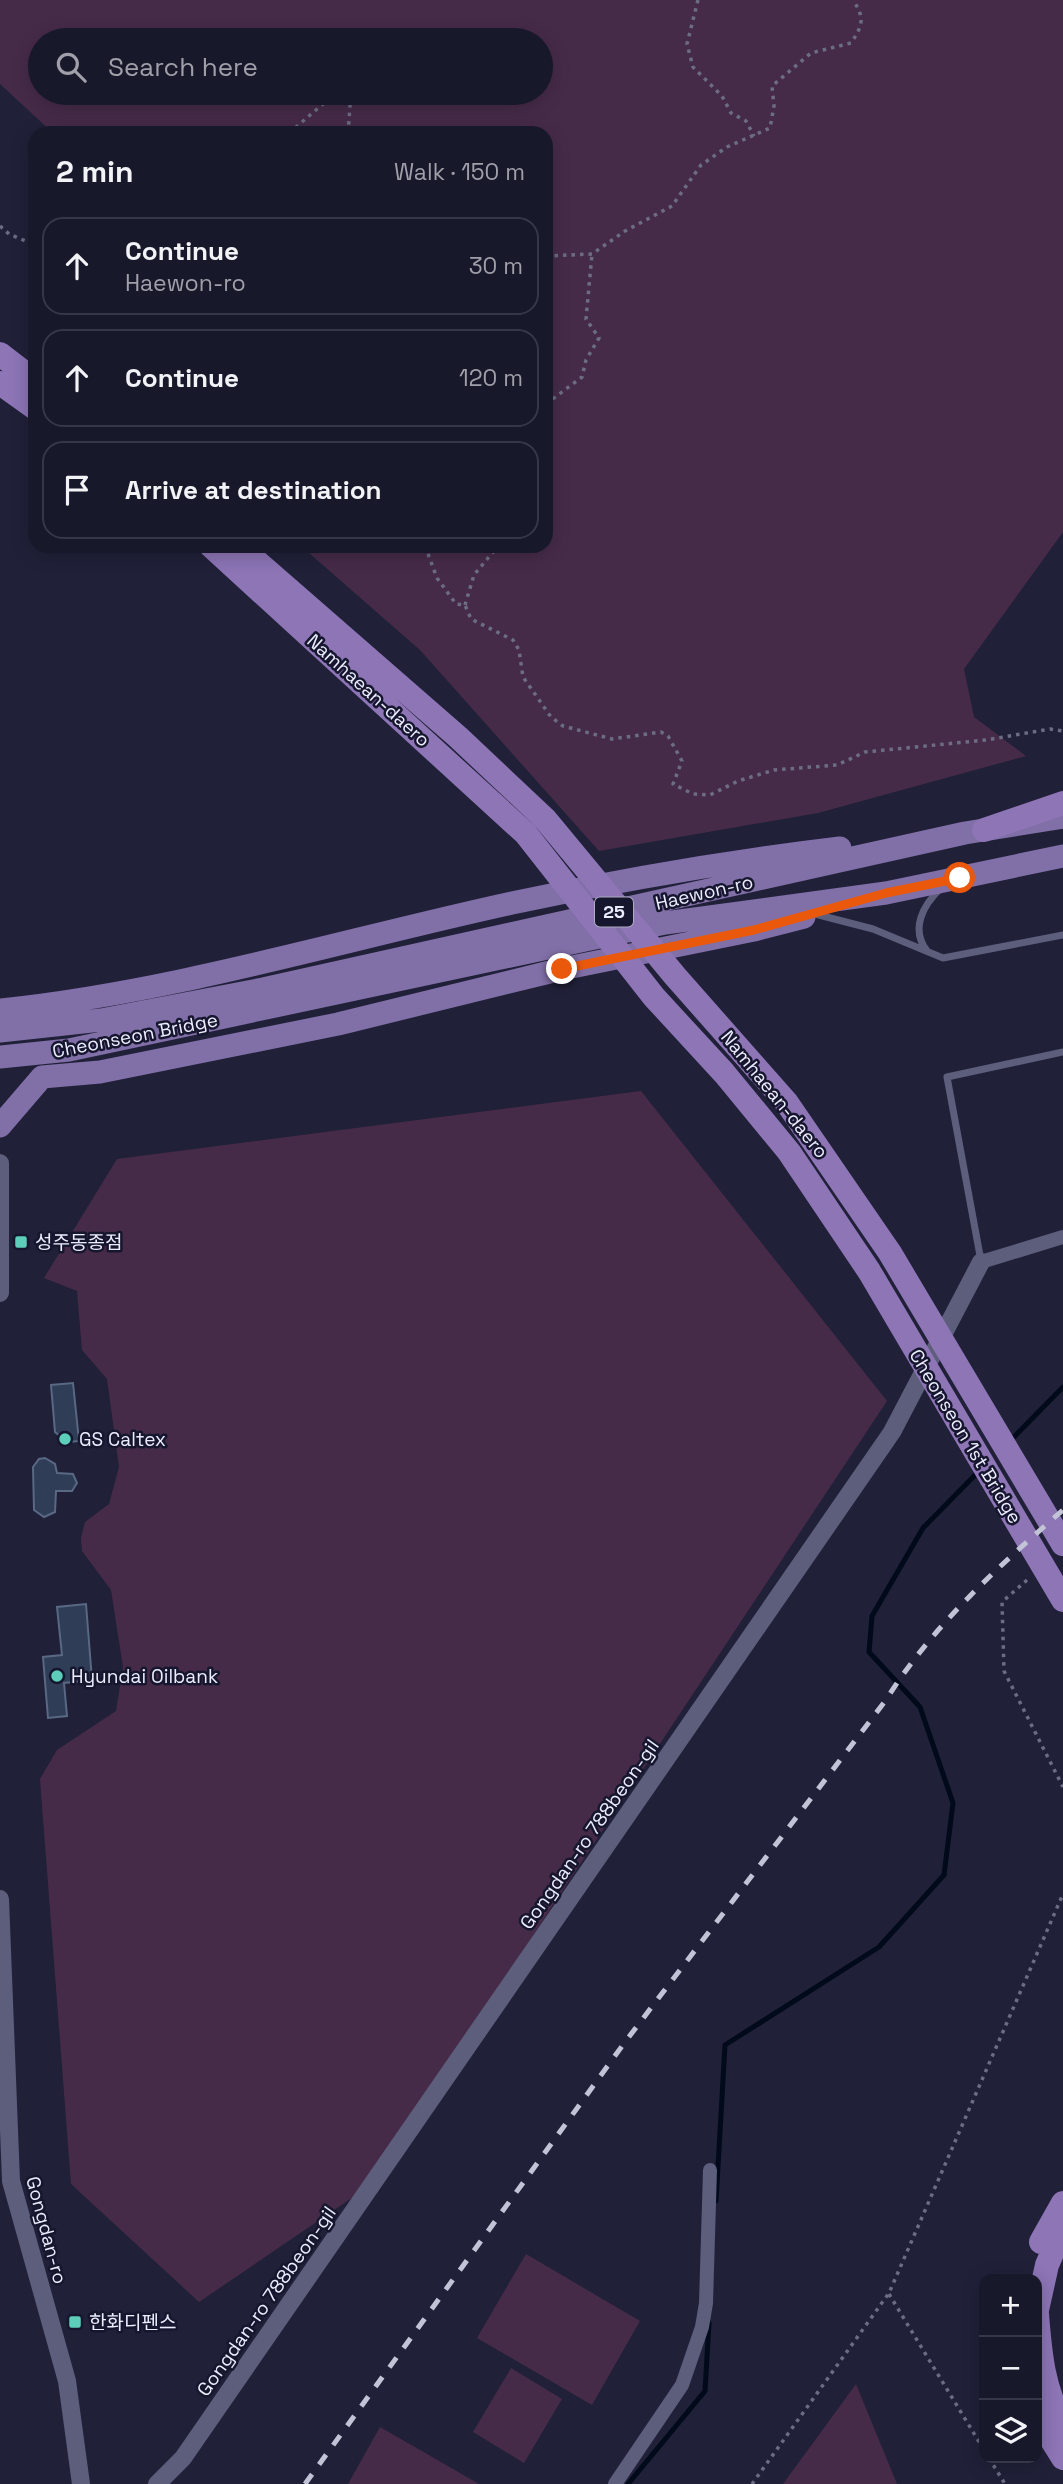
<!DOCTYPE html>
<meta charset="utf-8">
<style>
body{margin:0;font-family:"Space Grotesk","Noto Sans KR",sans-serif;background:#252537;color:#f1f3f6}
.controls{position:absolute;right:21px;bottom:21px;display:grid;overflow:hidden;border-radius:14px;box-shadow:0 4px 18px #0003}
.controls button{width:63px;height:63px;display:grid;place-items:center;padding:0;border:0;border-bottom:2px solid #363747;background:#18182b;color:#f1f3f6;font:35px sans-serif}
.stop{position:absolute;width:21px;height:21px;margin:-16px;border:5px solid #ea580c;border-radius:50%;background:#fff}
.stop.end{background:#ea580c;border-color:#fff;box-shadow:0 2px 7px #0008}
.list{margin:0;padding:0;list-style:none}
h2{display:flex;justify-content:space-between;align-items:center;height:91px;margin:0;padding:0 28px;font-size:30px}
h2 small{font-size:23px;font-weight:400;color:#9fa0a9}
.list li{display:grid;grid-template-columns:46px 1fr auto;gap:21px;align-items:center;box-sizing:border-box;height:98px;margin:0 14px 14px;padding:0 14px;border:2px solid #363747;border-radius:21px}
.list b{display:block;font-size:26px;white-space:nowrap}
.list p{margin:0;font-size:23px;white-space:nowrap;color:#9fa0a9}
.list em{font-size:23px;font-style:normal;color:#9fa0a9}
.icon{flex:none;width:38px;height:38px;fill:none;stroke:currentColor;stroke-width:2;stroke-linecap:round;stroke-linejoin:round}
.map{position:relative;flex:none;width:1063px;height:2484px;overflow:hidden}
.search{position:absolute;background:#18182b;box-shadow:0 4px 18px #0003;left:28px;top:28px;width:525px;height:77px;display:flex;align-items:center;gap:18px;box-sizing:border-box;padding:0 24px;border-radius:38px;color:#9fa0a9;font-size:26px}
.panel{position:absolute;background:#18182b;box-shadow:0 4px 18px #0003;left:28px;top:126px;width:525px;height:427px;border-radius:21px}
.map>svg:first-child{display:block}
.green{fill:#462b49;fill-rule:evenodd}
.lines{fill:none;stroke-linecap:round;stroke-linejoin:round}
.stream{stroke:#000a1a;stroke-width:5}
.building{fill:#2f3d56;stroke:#596883;stroke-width:2}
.path{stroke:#6c6d83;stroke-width:3.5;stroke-dasharray:3.5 5;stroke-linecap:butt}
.service{stroke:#5c5e7b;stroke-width:7}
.minor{stroke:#5c5e7b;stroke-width:14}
.tertiary{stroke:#5c5e7b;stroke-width:18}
.primary{stroke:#816fa7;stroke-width:23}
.trunk{stroke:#8d75b6;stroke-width:24}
.rail{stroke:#c3c3d7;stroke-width:5;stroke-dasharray:12 12;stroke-linecap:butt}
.route{stroke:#ea580c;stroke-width:9}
.poi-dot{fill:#5cceba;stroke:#16162f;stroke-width:2.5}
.labels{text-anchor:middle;stroke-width:5;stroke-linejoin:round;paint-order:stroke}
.shield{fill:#16162f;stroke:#abacc0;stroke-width:2}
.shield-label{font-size:18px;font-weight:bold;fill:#ebecfe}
.street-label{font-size:19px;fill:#ebecfe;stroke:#16162f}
.poi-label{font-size:19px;fill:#ebecfe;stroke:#16162f;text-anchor:start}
</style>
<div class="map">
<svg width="1063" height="2484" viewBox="0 0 1063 2484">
<rect width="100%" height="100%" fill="#202039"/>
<path class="green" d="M0 0H1063V532L964 669 974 717 1026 756 818 813 599 851 420 650 301 546H546V133H53L0 84ZM541 40V93H40V40Z
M641 1091 887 1401 365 2189 199 2302 71 2184 40 1779 57 1750 116 1711 123 1667 111 1590 82 1551 81 1538 85 1522 109 1504 119 1467 107 1379 82 1350 77 1291 44 1278 117 1159Z
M526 2254 640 2321 592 2405 477 2338Z
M511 2368 562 2399 524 2463 473 2432Z
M856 2384 897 2484H783Z
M380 2427 479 2484H480H348Z"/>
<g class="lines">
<path class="stream" d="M1011 1440 1063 1387
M716 2201 725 2045 879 1947 944 1875 953 1803 920 1707 869 1652 872 1616 923 1528 979 1471
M628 2484 705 2391 709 2323"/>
</g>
<path class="building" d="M73 1383 79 1441 67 1442 55 1432 51 1385Z
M45 1458 55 1464 57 1473 73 1474 77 1483 72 1491H56L55 1512 44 1517 34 1510 33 1467 39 1459Z
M86 1604 92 1680 64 1683 67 1716 48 1718 43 1657 62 1655 57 1607Z"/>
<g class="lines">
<path class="path" d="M698 0 687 44 693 67 722 96 731 113 746 121 754 136
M289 133 336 93
M348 133 351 93
M0 226 9 234 35 245
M546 256 592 254 625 231 672 206 701 165 727 147 770 128 774 106 772 86 811 53 851 43C863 25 865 18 853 0
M546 404 582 377 586 360 599 338 586 319 592 254
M425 546 437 578 456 604 465 605 471 619 513 640 519 650 523 677 551 717 563 726 612 739 661 732 668 736 682 761 673 784 693 794 710 795 738 781 774 770 837 765 865 752 986 740 1050 729 1063 731
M465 605 474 575 498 546
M1027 1580 1002 1602 1004 1671 1063 1787
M889 2294 984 2450
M989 2458 1005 2484
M752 2484 889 2293 1063 1894"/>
<path class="service" d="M815 914 873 929 943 958 1063 935
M927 951C910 929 923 905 941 888
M981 1261 947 1077 1063 1052"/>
<path class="minor" d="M981 1262 1063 1237
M615 2484 682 2385 702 2327 706 2303 710 2170"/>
<path class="tertiary" d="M0 1163V1293
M0 1899 11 2181 67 2381 81 2484
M157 2484 183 2458 892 1432 981 1262"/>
<path class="primary" d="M0 1010C174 992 342 940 512 903 620 880 730 861 840 848
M0 1031 101 1020 263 989 965 833 1063 817
M0 1057 69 1050 665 923 886 893 1063 856
M0 1126 42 1077 100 1072 338 1024 562 969 754 930 804 917"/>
<path class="trunk" d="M0 354 35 381
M0 383 35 408
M211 546 526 834 654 997 724 1073 789 1152 869 1271 1063 1600
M239 546 458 737 545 819 675 976 787 1103 890 1253 1063 1544
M984 830 1063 803
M1041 2242 1063 2203
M1037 2310 1047 2265 1063 2228
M1037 2314C1040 2353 1043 2389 1063 2424
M1037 2406 1048 2434 1063 2458"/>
<path class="rail" d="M305 2484 625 2042 886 1700C932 1626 998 1567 1063 1510"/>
</g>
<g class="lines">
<path class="route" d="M562 969 754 930 886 893 960 878"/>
</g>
<g class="poi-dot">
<rect x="14" y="1235" width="14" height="14" rx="3.5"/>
<circle cx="65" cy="1439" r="7"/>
<circle cx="57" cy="1676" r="7"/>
<rect x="68" y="2315" width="14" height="14" rx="3.5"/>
</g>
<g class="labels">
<rect class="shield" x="595" y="897.5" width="38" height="29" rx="5"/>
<g class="shield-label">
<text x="614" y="918">25</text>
</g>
<g class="street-label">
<text transform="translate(369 690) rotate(42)" y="7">Namhaean-daero</text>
<text transform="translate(704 892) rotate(-13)" y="7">Haewon-ro</text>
<text transform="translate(135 1035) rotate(-11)" y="7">Cheonseon Bridge</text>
<text transform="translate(775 1094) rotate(51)" y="7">Namhaean-daero</text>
<text transform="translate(966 1436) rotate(59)" y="7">Cheonseon 1st Bridge</text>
<text transform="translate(589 1834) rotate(-55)" y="7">Gongdan-ro 788beon-gil</text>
<text transform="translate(47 2230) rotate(75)" y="7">Gongdan-ro</text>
<text transform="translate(266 2301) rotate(-55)" y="7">Gongdan-ro 788beon-gil</text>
</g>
<g class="poi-label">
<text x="35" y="1249">성주동종점</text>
<text x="79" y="1446">GS Caltex</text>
<text x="71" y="1683">Hyundai Oilbank</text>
<text x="89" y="2329">한화디펜스</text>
</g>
</g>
</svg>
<div class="controls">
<button>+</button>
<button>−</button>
<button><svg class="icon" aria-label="layers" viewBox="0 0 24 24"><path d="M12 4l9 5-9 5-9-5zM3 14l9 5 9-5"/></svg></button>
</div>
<div class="stop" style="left:960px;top:878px"></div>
<div class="stop end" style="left:562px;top:969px"></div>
<div class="search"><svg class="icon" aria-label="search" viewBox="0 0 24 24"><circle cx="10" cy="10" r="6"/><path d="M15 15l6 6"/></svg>Search here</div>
<section class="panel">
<h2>2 min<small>Walk · 150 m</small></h2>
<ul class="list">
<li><svg class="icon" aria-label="ahead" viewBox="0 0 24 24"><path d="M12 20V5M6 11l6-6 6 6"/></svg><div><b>Continue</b><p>Haewon-ro</p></div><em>30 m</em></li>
<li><svg class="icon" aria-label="ahead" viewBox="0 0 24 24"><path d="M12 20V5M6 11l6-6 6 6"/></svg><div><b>Continue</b></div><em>120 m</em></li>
<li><svg class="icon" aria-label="arrive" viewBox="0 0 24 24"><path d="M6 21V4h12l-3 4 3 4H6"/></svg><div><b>Arrive at destination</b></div></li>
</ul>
</section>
</div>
